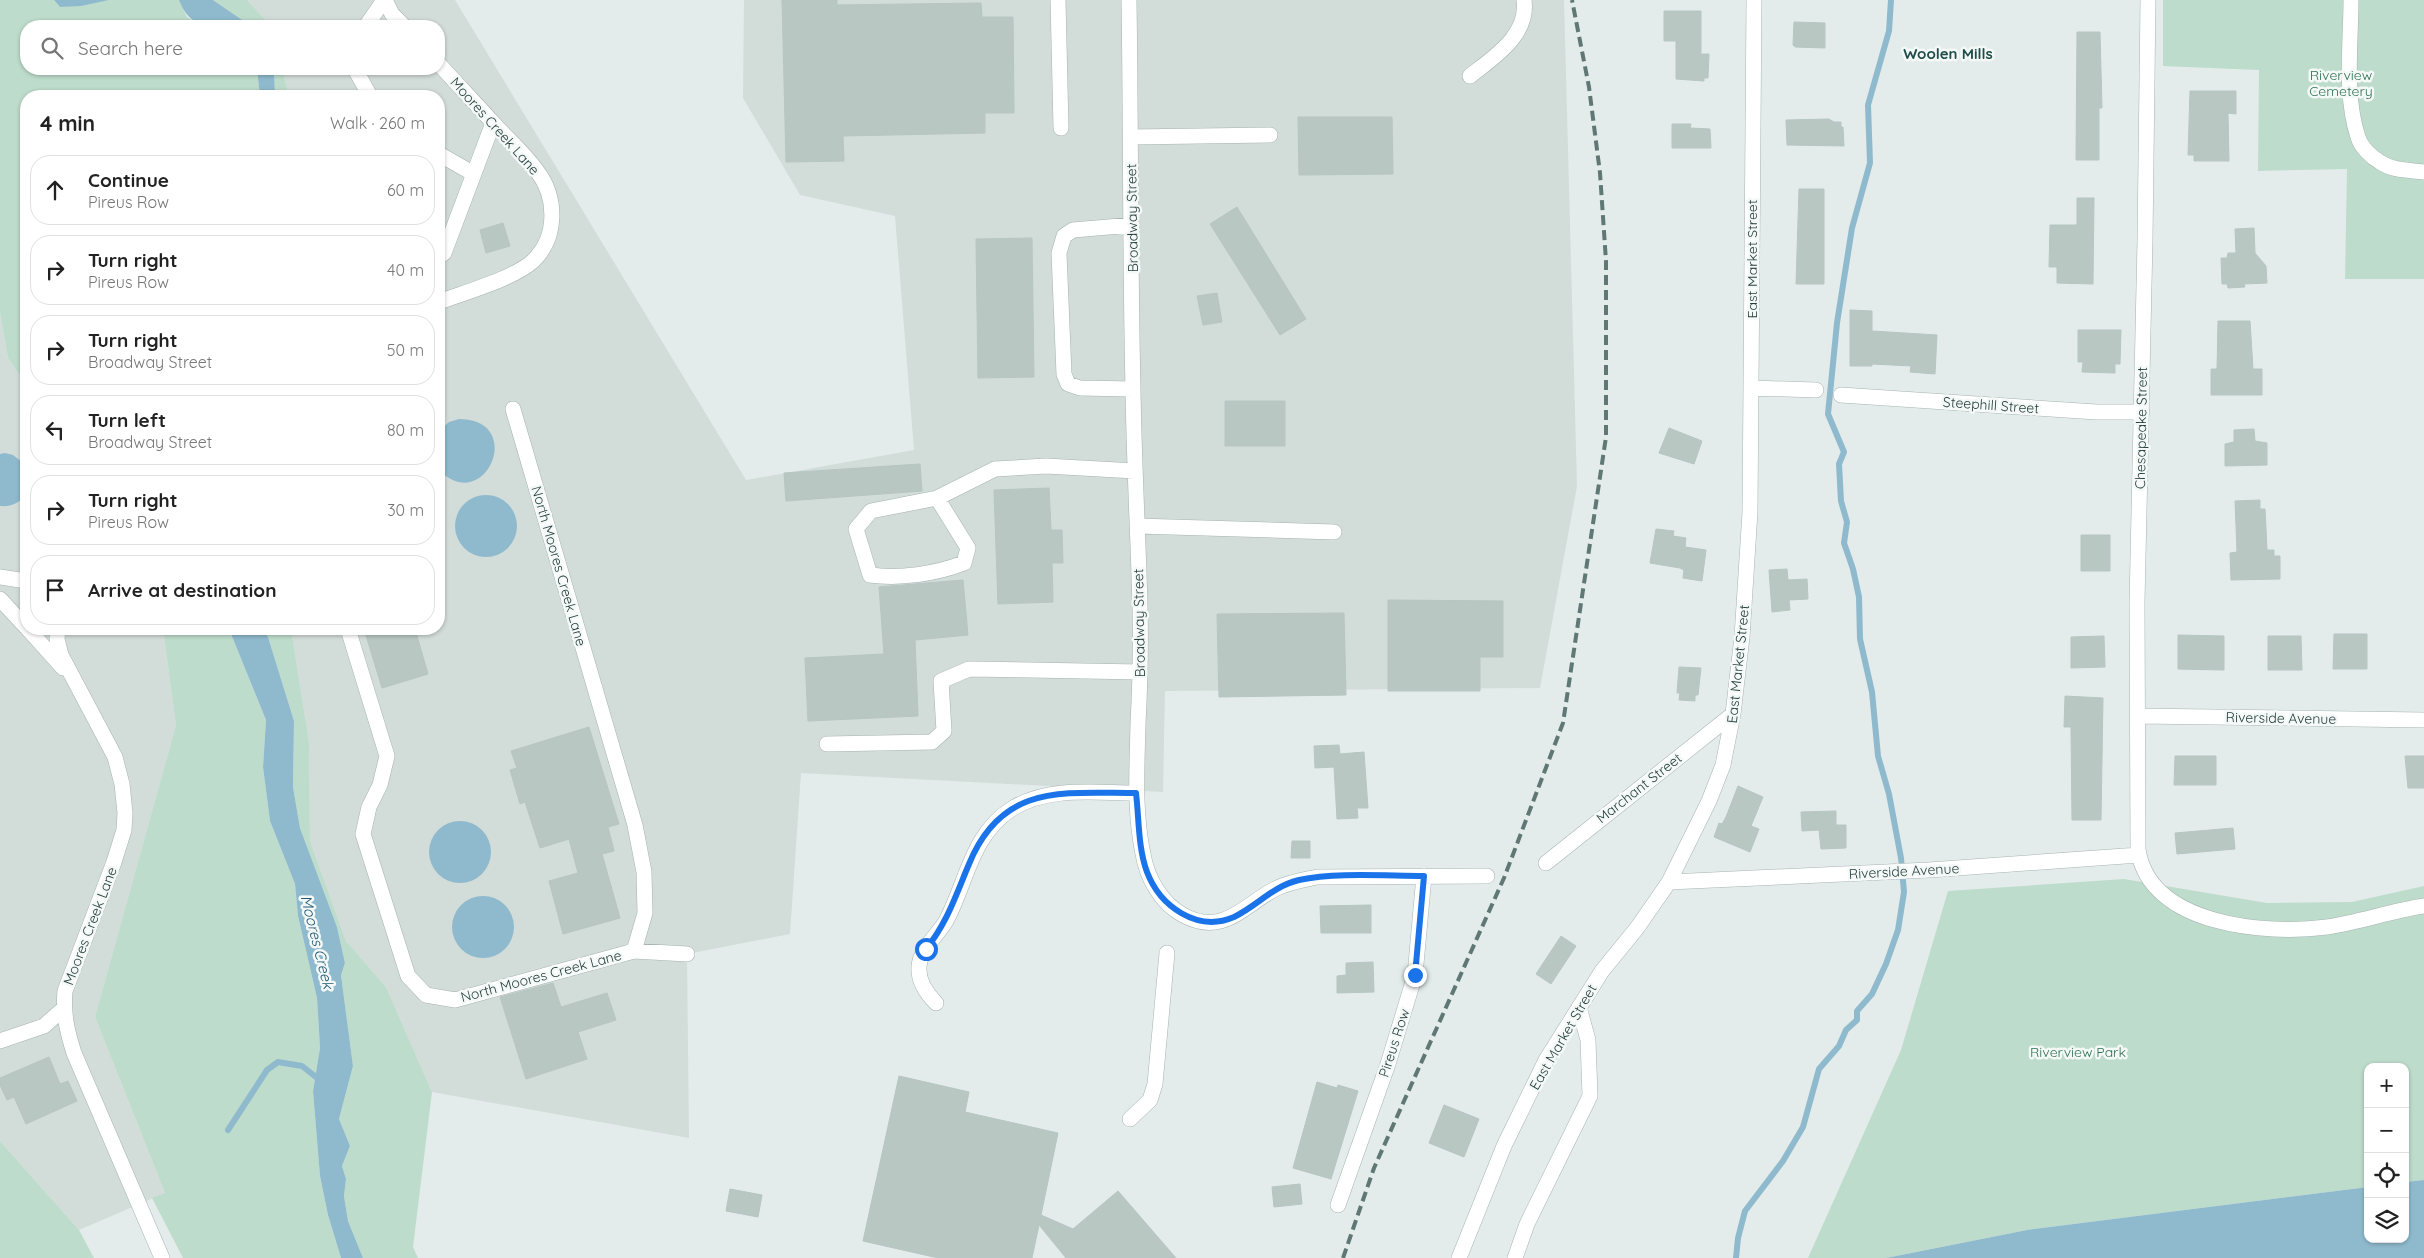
<!DOCTYPE html>
<meta charset="utf-8">
<style>
body{margin:0;font-family:Quicksand,sans-serif;background:#f6f6f6;color:#222}
.controls{position:absolute;right:15px;bottom:15px;display:grid;overflow:hidden;border-radius:10px;box-shadow:0 1px 4px #0004}
.controls button{width:45px;height:45px;display:grid;place-items:center;padding:0;border:0;border-bottom:1px solid #e0e0e0;background:#fff;color:#222;font:25px sans-serif}
.stop{position:absolute;width:15px;height:15px;margin:-11px;border:4px solid #1a73e8;border-radius:50%;background:#fff}
.stop.end{background:#1a73e8;border-color:#fff;box-shadow:0 1px 5px #0008}
.list{margin:0;padding:0;list-style:none}
h2{display:flex;justify-content:space-between;align-items:center;height:65px;margin:0;padding:0 20px;font-size:21px}
h2 small{font-size:16px;font-weight:400;color:#767676}
.list li{display:grid;grid-template-columns:32px 1fr auto;gap:15px;align-items:center;box-sizing:border-box;height:70px;margin:0 10px 10px;padding:0 10px;border:1px solid #e0e0e0;border-radius:20px}
.list b{display:block;font-size:19px;white-space:nowrap}
.list p{margin:0;font-size:16px;white-space:nowrap;color:#767676}
.list em{font-size:16px;font-style:normal;color:#767676}
.icon{flex:none;width:28px;height:28px;fill:none;stroke:currentColor;stroke-width:2;stroke-linecap:round;stroke-linejoin:round}
.map{position:relative;flex:none;width:2424px;height:1258px;overflow:hidden}
.search{position:absolute;background:#fff;box-shadow:0 1px 4px #0004;left:20px;top:20px;width:425px;height:55px;display:flex;align-items:center;gap:12px;box-sizing:border-box;padding:0 18px;border-radius:20px;color:#767676;font-size:19px}
.panel{position:absolute;background:#fff;box-shadow:0 1px 4px #0004;left:20px;top:90px;width:425px;height:545px;border-radius:20px}
.map>svg:first-child{display:block}
.built{fill:#d2dcd9}
.green{fill:#bedccb}
.water{fill:#8fbace}
.lines{fill:none;stroke-linecap:round;stroke-linejoin:round}
.stream{stroke:#8fbace;stroke-width:6}
.building{fill:#b9c7c3;stroke:#b6c6c2}
.minor-casing{stroke:#a6b4b2;stroke-width:16}
.minor{stroke:#fff;stroke-width:15}
.rail{stroke:#5f7875;stroke-width:4;stroke-dasharray:10 5;stroke-linecap:butt}
.route{stroke:#1a73e8;stroke-width:6}
.labels{text-anchor:middle;stroke-width:5;stroke-linejoin:round;paint-order:stroke}
.park-label{font-size:14px;fill:#317154;stroke:#f4f9f7}
.street-label{font-size:14px;fill:#243d3a;stroke:#f4f9f7}
.neighbourhood-label{font-size:15px;font-weight:bold;fill:#214e4a;stroke:#f4f9f7}
.water-label{font-size:15px;font-style:italic;fill:#215a75;stroke:#f4f9f7}
</style>
<div class="map">
<svg width="2424" height="1258" viewBox="0 0 2424 1258">
<rect width="100%" height="100%" fill="#e3ecea"/>
<path class="built" d="M247 0H455L746 480 914 450 895 216 800 195 743 98 744 0H1564L1577 486 1540 688 1165 691 1163 792 801 773 790 934 687 954 689 1138 432 1092 386 987 346 941 310 841 309 742 291 629H439V96H289L282 69H439V26H271Z
M0 312 8 358 26 384V629H163L176 725 95 1017 165 1193 79 1230 0 1141Z"/>
<path class="green" d="M0 0H54L60 7 109 0H179L187 17 201 26H26V69H257L260 96H26V384L8 358 0 312Z
M213 0H247L271 26H251Z
M2163 0H2424V279H2345L2347 169 2258 171 2259 70 2163 66Z
M274 69H282L289 96H275Z
M163 629H229L266 720 263 767 270 821 295 884 298 916 317 998 320 1048 313 1091 320 1176 328 1215 341 1258H183L152 1198 165 1193 95 1017 176 725Z
M263 629H291L309 742 310 841 346 941 386 987 432 1092 413 1247 418 1258H363L348 1221 344 1196 346 1179 342 1166 350 1146 339 1119 353 1066 341 975 345 963 337 927 300 828 293 787 294 721 268 637Z
M2124 879 2267 903 2352 902 2424 886V1180L2405 1182V1067H2368V1187L2027 1230 1886 1258H1808L1901 1050 1948 891Z
M0 1141 79 1230 94 1258H0Z"/>
<path class="water" d="M54 0H109L81 6 60 7Z
M179 0H213L251 26C220 26 192 35 179 0Z
M257 69H274L275 96H260Z
M459 419C527 419 485 517 439 470V431L449 422Z
M5 453 13 455 26 465V495C19 503 11 507 0 506V454Z
M455 526a31 31 0 1 1 62 0a31 31 0 1 1-62 0Z
M229 629H263L268 637 294 721 293 787 300 828 337 927 345 963 341 975 353 1066 339 1119 350 1146 342 1166 346 1179 344 1196 348 1221 363 1258H341L328 1215 320 1176 313 1091 320 1048 317 998 298 916 295 884 270 821 263 767 266 720Z
M429 852a31 31 0 1 1 62 0a31 31 0 1 1-62 0Z
M452 927a31 31 0 1 1 62 0a31 31 0 1 1-62 0Z
M2424 1180V1258H1886L2027 1230 2368 1187V1239H2405V1182Z"/>
<g class="lines">
<path class="stream" d="M228 1130 267 1070 278 1062 302 1066 321 1081
M1736 1258 1738 1238 1745 1211 1783 1161 1803 1127 1819 1069 1839 1046 1846 1030 1857 1020V1011L1872 994 1886 964 1898 930 1904 892 1901 858 1889 794 1878 756 1872 692 1860 639 1859 597 1853 569 1844 543 1847 522 1841 501 1839 464 1844 452 1828 414 1837 323 1852 228 1870 163 1868 105 1889 31 1891 0"/>
</g>
<path class="building" d="M782 0H837V5L981 3 982 17H1013L1014 113H985V133L843 136 844 161 786 162Z
M1664 11H1701V54H1709L1708 78H1704V81L1676 79V41H1664Z
M1794 22 1825 23V48L1795 47 1793 45Z
M2077 32H2100L2102 108H2099V160H2076Z
M2190 91H2236V114L2228 113 2229 161H2194V155H2188Z
M1298 117H1392L1393 174 1299 175Z
M1829 119 1834 122H1841V127H1843L1844 146 1787 145 1786 120Z
M1672 124H1691L1690 128 1710 129 1711 148H1672Z
M1799 189H1824V284H1796Z
M2077 198H2094L2093 284 2057 283V267H2049L2050 225H2077Z
M1237 207 1306 319 1280 335 1210 224Z
M503 223 510 246 486 253 480 230Z
M2254 228 2255 253 2266 266 2267 283 2244 284 2245 287 2228 288 2227 284H2222L2221 258H2227L2228 253H2236L2235 229Z
M1032 238 1034 377 978 378 976 239Z
M1217 293 1222 322 1203 325 1197 296Z
M1850 310 1872 311V331L1937 335 1935 374 1910 372 1911 366 1872 364V366H1850Z
M2218 321H2250L2253 369H2262V395H2211V369H2217Z
M2078 330H2121L2120 364H2115V373L2082 372 2083 362H2078Z
M1225 401H1285V446H1225Z
M1669 428 1702 441 1694 464 1659 453Z
M2254 429 2255 441 2267 443V465L2225 466V444L2234 442V430Z
M920 464 922 491 786 501 784 473Z
M1049 488 1051 530H1062L1063 563H1052L1053 602 998 604 994 490Z
M2260 500V509H2265L2267 550H2274V556H2280V579L2231 580 2230 553 2237 552 2235 501Z
M1656 529 1674 531 1673 536 1686 538 1685 547 1706 550 1702 581 1683 578 1684 570 1680 568 1650 563Z
M2081 535H2110V571H2081Z
M1787 569 1788 580 1807 579 1808 599 1789 600 1790 610 1772 612 1769 570Z
M963 580 968 635 915 640 918 716 808 721 805 658 884 654 879 587Z
M1388 600 1503 601V657H1480V691H1388Z
M1344 613 1346 695 1219 697 1217 614Z
M364 629H415L428 674 382 688Z
M2334 634H2367V669H2333Z
M2178 635 2224 636V670L2178 669Z
M2104 636 2105 667 2071 668V637Z
M2268 636H2301L2302 670H2268Z
M1679 667 1701 668 1698 695H1695V701L1679 700 1680 693H1677Z
M2065 696 2103 698 2101 820H2072L2071 727H2064Z
M589 727 619 824 608 827 614 851 602 854 620 918 563 934 549 881 578 873 569 839 540 848 525 802 520 804 510 770 517 768 511 751Z
M1339 745 1340 754 1364 752 1368 808H1357L1358 818 1337 819 1334 767 1315 768 1314 746Z
M2175 756H2216V785H2174Z
M2405 756H2424V788H2408Z
M1738 786 1763 797 1751 826 1759 829 1750 852 1714 837 1719 823 1722 824 1726 817Z
M1836 811V825H1846V848L1821 849 1819 830 1802 831 1801 812Z
M2233 828 2235 849 2177 854 2175 833Z
M1292 841H1310V858H1291Z
M1371 905V933H1321L1320 906Z
M1561 936 1576 946 1551 984 1536 974Z
M1373 962 1374 992 1337 993V976L1346 975V963Z
M553 983 561 1007 607 993 616 1020 578 1032 587 1059 526 1079 500 997Z
M49 1057 60 1084 68 1081 77 1101 26 1124 14 1097 7 1100 0 1085V1078Z
M899 1076 969 1092 965 1112 1058 1133 1041 1215 1073 1229 1118 1191 1176 1258H1066L1039 1225 1032 1258H938L863 1241Z
M1317 1082 1337 1088 1338 1085 1358 1091 1331 1179 1293 1168Z
M1444 1105 1479 1119 1464 1157 1429 1143Z
M1300 1184 1302 1204 1274 1207 1272 1187Z
M730 1189 762 1195 758 1217 726 1211Z"/>
<g class="lines">
<defs>
<path id="minor" d="M385 0 392 14 404 26
M1058 0 1061 128
M1129 0C1131 130 1130 260 1133 389 1134 461 1138 533 1140 606 1141 645 1140 685 1138 724 1137 768 1134 811 1143 854 1147 878 1161 903 1183 915 1223 937 1244 905 1275 889 1288 882 1303 880 1317 877L1487 876
M2148 0 2145 240 2137 603 2138 849C2149 926 2267 935 2327 927 2360 922 2391 911 2424 906
M2351 0C2351 44 2344 95 2358 137 2361 147 2371 157 2380 162 2393 171 2409 170 2424 172
M366 26 384 0
M439 64C458 85 477 105 496 126 509 140 525 154 537 171 557 197 558 237 533 261 513 279 465 292 439 302
M355 69 370 96
M1470 76C1494 57 1529 35 1524 0
M1131 137 1270 135
M439 154 474 174
M1132 225 1073 230 1064 236 1059 253 1064 374 1068 384 1080 388 1133 389
M439 257 444 253 493 123
M1751 388 1816 390
M1841 395 2096 412H2142
M937 498 968 548 964 563C935 574 900 579 870 575L856 529 871 511 937 498 995 469 1046 466 1135 471
M1137 526 1334 532
M0 577 26 581
M0 599 26 627
M28 629 63 668
M58 629 57 639 61 655 115 757 122 784 125 813 124 830 114 862 65 991C63 1014 67 1031 74 1053L162 1258
M348 629 387 756 380 785 369 807 363 834 408 976 426 995 455 1000 634 951 645 913 644 872 635 825 513 409
M2138 716 2424 720
M827 744 932 742 944 731 941 681 969 669 1140 672
M1546 863 1733 714
M1669 882 1929 870 2139 855
M634 951 687 954
M936 1003C927 994 918 981 919 967 920 949 937 936 946 921 967 882 971 834 1013 808 1050 786 1095 793 1136 793
M0 1041 44 1026 63 1009
M1130 1119 1150 1100 1155 1084 1167 953
M1338 1205 1388 1064 1415 975 1424 876
M1459 1258 1504 1146 1546 1060 1602 971 1637 928 1669 882 1709 801 1723 765 1733 714 1742 637 1750 512 1754 0
M1515 1258 1527 1224 1590 1096 1588 1040 1579 1007"/>
</defs>
<use href="#minor" class="minor-casing"/>
<use href="#minor" class="minor"/>
<path class="rail" d="M1343 1258 1374 1168 1504 878 1563 723 1606 437V261L1600 173 1589 87 1572 0"/>
</g>
<g class="lines">
<path class="route" d="M926 949C947 923 956 895 969 864 1002 783 1063 793 1136 793 1139 818 1138 848 1147 872 1160 906 1197 933 1234 917 1257 906 1273 886 1299 880 1336 872 1386 876 1424 876L1415 975"/>
</g>
<g class="labels">
<g class="park-label">
<text x="2341" y="80">Riverview<tspan x="2341" dy="16">Cemetery</tspan></text>
<text x="2078" y="1057">Riverview Park</text>
</g>
<g class="street-label">
<text transform="translate(495 126) rotate(48)" y="5">Moores Creek Lane</text>
<text transform="translate(1132 218) rotate(-91)" y="5">Broadway Street</text>
<text transform="translate(1752 259) rotate(-90)" y="5">East Market Street</text>
<text transform="translate(1991 405) rotate(4)" y="5">Steephill Street</text>
<text transform="translate(2141 428) rotate(-89)" y="5">Chesapeake Street</text>
<text transform="translate(559 566) rotate(74)" y="5">North Moores Creek Lane</text>
<text transform="translate(1139 623) rotate(-91)" y="5">Broadway Street</text>
<text transform="translate(1738 664) rotate(-84)" y="5">East Market Street</text>
<text transform="translate(2281 718) rotate(1)" y="5">Riverside Avenue</text>
<text transform="translate(1639 788) rotate(-38)" y="5">Marchant Street</text>
<text transform="translate(1904 871) rotate(-3)" y="5">Riverside Avenue</text>
<text transform="translate(90 926) rotate(-69)" y="5">Moores Creek Lane</text>
<text transform="translate(541 976) rotate(-15)" y="5">North Moores Creek Lane</text>
<text transform="translate(1563 1037) rotate(-60)" y="5">East Market Street</text>
<text transform="translate(1394 1043) rotate(-72)" y="5">Pireus Row</text>
</g>
<g class="neighbourhood-label">
<text x="1948" y="59">Woolen Mills</text>
</g>
<g class="water-label">
<text transform="translate(317 942) rotate(76)" y="5">Moores Creek</text>
</g>
</g>
</svg>
<div class="controls">
<button>+</button>
<button>−</button>
<button><svg class="icon" aria-label="locate" viewBox="0 0 24 24"><circle cx="12" cy="12" r="6"/><path d="M12 2v4M12 18v4M2 12h4M18 12h4"/></svg></button>
<button><svg class="icon" aria-label="layers" viewBox="0 0 24 24"><path d="M12 4l9 5-9 5-9-5zM3 14l9 5 9-5"/></svg></button>
</div>
<div class="stop" style="left:926px;top:949px"></div>
<div class="stop end" style="left:1415px;top:975px"></div>
<div class="search"><svg class="icon" aria-label="search" viewBox="0 0 24 24"><circle cx="10" cy="10" r="6"/><path d="M15 15l6 6"/></svg>Search here</div>
<section class="panel">
<h2>4 min<small>Walk · 260 m</small></h2>
<ul class="list">
<li><svg class="icon" aria-label="ahead" viewBox="0 0 24 24"><path d="M12 20V5M6 11l6-6 6 6"/></svg><div><b>Continue</b><p>Pireus Row</p></div><em>60 m</em></li>
<li><svg class="icon" aria-label="right" viewBox="0 0 24 24"><path d="M7 20v-9h11M14 6l5 5-5 5"/></svg><div><b>Turn right</b><p>Pireus Row</p></div><em>40 m</em></li>
<li><svg class="icon" aria-label="right" viewBox="0 0 24 24"><path d="M7 20v-9h11M14 6l5 5-5 5"/></svg><div><b>Turn right</b><p>Broadway Street</p></div><em>50 m</em></li>
<li><svg class="icon" aria-label="left" viewBox="0 0 24 24"><path d="M17 20v-9H6M10 6l-5 5 5 5"/></svg><div><b>Turn left</b><p>Broadway Street</p></div><em>80 m</em></li>
<li><svg class="icon" aria-label="right" viewBox="0 0 24 24"><path d="M7 20v-9h11M14 6l5 5-5 5"/></svg><div><b>Turn right</b><p>Pireus Row</p></div><em>30 m</em></li>
<li><svg class="icon" aria-label="arrive" viewBox="0 0 24 24"><path d="M6 21V4h12l-3 4 3 4H6"/></svg><div><b>Arrive at destination</b></div></li>
</ul>
</section>
</div>
